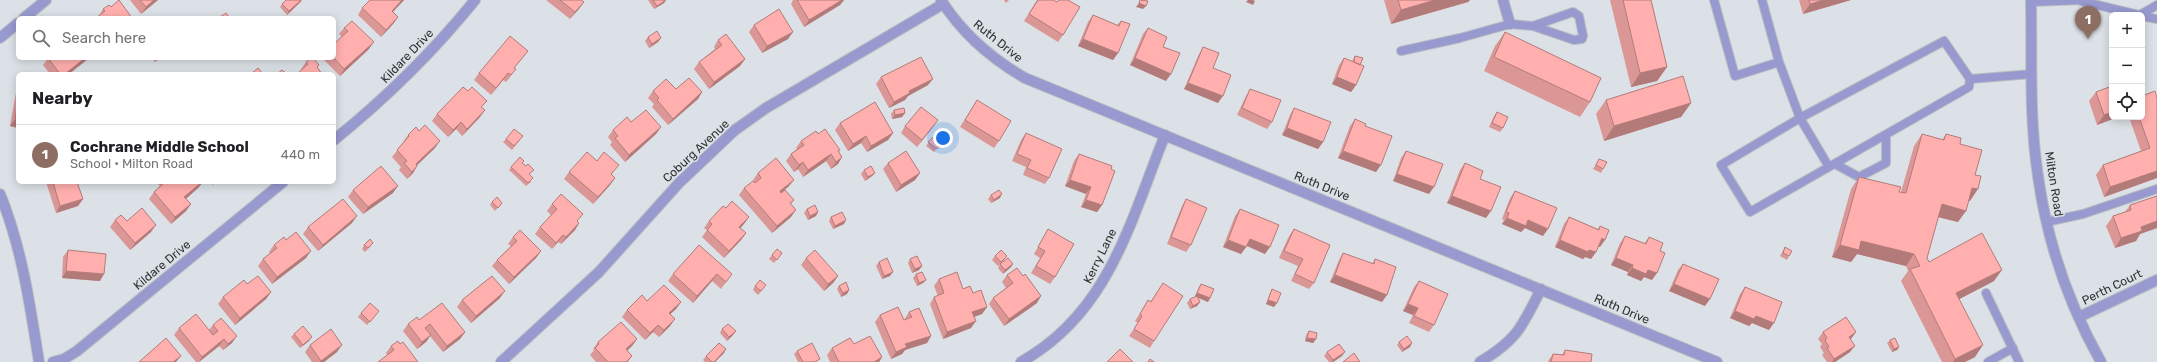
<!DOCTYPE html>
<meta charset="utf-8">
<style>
body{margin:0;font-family:Rubik,sans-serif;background:#f6f6f6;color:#202124}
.controls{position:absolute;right:12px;top:12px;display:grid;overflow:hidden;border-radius:6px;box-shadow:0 2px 10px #0003}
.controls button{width:36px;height:36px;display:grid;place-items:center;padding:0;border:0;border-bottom:1px solid #e0e0e0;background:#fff;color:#202124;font:20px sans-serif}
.you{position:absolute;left:943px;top:138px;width:14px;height:14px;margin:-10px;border:3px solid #fff;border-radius:50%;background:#1a73e8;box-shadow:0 0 0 6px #1a73e833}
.badge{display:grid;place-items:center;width:26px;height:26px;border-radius:50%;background:#9a7520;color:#fff;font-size:13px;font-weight:700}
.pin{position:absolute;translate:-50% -33px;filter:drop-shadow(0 1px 2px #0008)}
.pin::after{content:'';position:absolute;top:21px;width:14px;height:12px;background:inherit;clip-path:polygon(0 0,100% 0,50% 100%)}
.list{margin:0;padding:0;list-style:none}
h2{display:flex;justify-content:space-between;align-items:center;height:52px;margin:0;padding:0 16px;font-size:17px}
h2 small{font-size:13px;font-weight:400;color:#757577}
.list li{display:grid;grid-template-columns:26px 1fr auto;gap:12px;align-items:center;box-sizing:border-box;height:60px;padding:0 16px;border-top:1px solid #e0e0e0}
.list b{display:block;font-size:15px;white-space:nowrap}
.list p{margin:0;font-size:13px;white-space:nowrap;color:#757577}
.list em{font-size:13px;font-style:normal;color:#757577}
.icon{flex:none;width:22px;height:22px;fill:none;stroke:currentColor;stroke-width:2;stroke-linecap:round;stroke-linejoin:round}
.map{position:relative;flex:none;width:2157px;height:362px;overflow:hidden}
.search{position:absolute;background:#fff;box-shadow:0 2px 10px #0003;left:16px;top:16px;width:320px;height:44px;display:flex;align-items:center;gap:10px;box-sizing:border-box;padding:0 14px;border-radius:6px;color:#757577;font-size:15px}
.panel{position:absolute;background:#fff;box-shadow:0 2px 10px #0003;left:16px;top:72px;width:320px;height:112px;border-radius:6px}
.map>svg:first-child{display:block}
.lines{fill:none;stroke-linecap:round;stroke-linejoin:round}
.service-casing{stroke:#b9bec2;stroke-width:10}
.minor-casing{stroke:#b9bec2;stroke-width:12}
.tertiary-casing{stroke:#b9bec2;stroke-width:12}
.service{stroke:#9899cf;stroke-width:8}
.minor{stroke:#9899cf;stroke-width:10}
.tertiary{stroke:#9899cf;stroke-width:10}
.wall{fill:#db9796}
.shaded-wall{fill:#b27b7a}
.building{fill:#ffb0ae;stroke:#b27b7a}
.labels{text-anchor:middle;stroke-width:3;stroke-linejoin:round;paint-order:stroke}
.street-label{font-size:12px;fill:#2f3133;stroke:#dbe1e6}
</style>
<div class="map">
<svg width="2157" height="362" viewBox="0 0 2157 362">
<rect width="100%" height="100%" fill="#dbe1e6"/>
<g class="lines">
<defs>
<path id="service" d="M1714 0 1735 76 1779 62 1762 0
M2081 1 2139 15
M2031 2 2083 0
M2140 15 2157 5
M2142 16 2157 19
M1401 51 1460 38 1510 24 1533 26 1573 12 1579 16 1583 36 1582 39 1574 40 1533 26
M1779 62 1800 118 1829 167
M1970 79 1969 87 1750 212 1721 165 1800 118 1944 41 1970 79 2032 74
M1835 164 1859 177 1886 163V135
M2046 222 2083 214 2157 189
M1986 293 2019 362
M1988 362 2013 348"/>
<path id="minor" d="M941 0C962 33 992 59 1025 78L1717 362
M1503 0 1510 24
M24 18 46 0
M0 38 18 23
M334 140C386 98 433 52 475 0
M0 194C22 248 30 305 39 362
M2079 317 2157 280
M53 362 64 359 77 351 283 182
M501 362 599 272 679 183 735 130 766 108 943 4
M1021 362C1109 313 1130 222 1165 135
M1480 362C1517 340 1522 327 1541 289"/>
<path id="tertiary" d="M2031 0C2032 58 2029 118 2038 176 2047 241 2069 305 2101 362"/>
</defs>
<use href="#service" class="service-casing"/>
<use href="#minor" class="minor-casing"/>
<use href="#tertiary" class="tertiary-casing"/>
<use href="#service" class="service"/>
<use href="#minor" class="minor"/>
<use href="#tertiary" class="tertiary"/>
</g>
<path class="wall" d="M130 0H158L141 14Z
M404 0 393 12 398 17 393 24 381 37 358 15 362 8Z
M546 0H581L584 2 570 19Z
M648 0H666L664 3 654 9Z
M793 0H844L840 5 804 27 791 4Z
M1004 0H1009L1006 3Z
M1037 0H1053L1057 2 1058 0 1063 35 1058 42 1024 21Z
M1384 0H1470L1468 2 1391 24Z
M1610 0H1651L1667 67 1657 81 1631 87Z
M1799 0H1851L1803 14Z
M302 1 287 15 280 7 282 4Z
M111 7 99 16 103 9Z
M1093 15 1117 25 1121 21 1118 53 1113 60 1078 46 1088 22Z
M754 25 788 39 762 53 749 32Z
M344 28 369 49 340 76 322 58H334L342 37 339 34Z
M1148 28 1163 47 1166 81 1130 65 1143 34Z
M1505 32 1590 102 1580 117 1484 71 1495 46Z
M648 37 661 38 658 42 649 48 645 41Z
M718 40 745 59 740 66 709 89 694 69 699 62 715 49 714 47Z
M1203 47 1213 68 1218 103 1184 89 1199 54Z
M528 51 514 68 511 76 506 82 503 80 491 95 474 80 479 73Z
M1355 56 1360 65 1356 85 1351 92 1332 84 1339 65 1344 58 1352 62 1353 59Z
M48 58 88 59 69 74H50L43 65Z
M151 58H160L155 62Z
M306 62 317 68 302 70 301 69Z
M881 77 928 85 908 96 905 100 889 108 876 84Z
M18 86V128L10 126 17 87Z
M676 89 702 92 698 99 668 125 652 107 654 104 648 98 653 91Z
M1250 89 1272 122 1267 129 1237 115 1246 96Z
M2096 92 2112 117H2118L2097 125 2089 101Z
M2157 98V178L2104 197 2096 175 2103 165 2141 151 2129 117H2142Z
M977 100 999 141 994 148 960 127Z
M1606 100 1691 103 1681 117 1604 141 1596 114Z
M482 108 480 117 462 136 456 129 448 137 432 121 437 114Z
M1294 108 1323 142 1318 149 1282 135 1290 115Z
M894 110 905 113 902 117 892 119 891 114Z
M1497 112 1503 128 1500 132 1489 127 1494 116Z
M1355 119 1365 126 1376 172 1338 158 1350 126Z
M938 120 917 147 901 133 905 126Z
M631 122 661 127 656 134 625 162 610 145 612 142 608 137 613 130Z
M840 123 893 133 888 140 867 152 861 143 848 151 835 130Z
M1026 133 1049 178 1045 184 1023 175 1026 167 1012 161 1021 140Z
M818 134 840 150 839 152 842 157 838 164 831 169 826 161 803 177 798 169 794 172 786 161 791 154 797 149 796 148 801 141Z
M1922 134 1942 140 1946 134 1960 144 1975 175 1970 201 1968 200 1958 222 1938 217 1927 258 1929 262 1994 281 1959 299 1975 357 1965 362H1942L1901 281 1908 271 1906 266 1857 254 1851 262 1832 257 1851 189 1859 177 1901 192 1914 146Z
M408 135 435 148 417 165V166L413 173 407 179 399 170 401 167 392 157 404 142H403Z
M933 137 941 143 934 152 926 146Z
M506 139 520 140 512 150 503 142Z
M1406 151 1429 194 1393 181 1401 158Z
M1079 154 1102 205 1097 212 1081 207 1086 194 1065 186 1074 161Z
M1599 159 1603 169 1601 173 1593 169Z
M597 161 614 172 611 174 615 178 610 185 593 204 564 179 569 172Z
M522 163 531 182 526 186 509 170 511 167Z
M888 163 920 173 915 180 896 192 883 169Z
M1465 163 1480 179 1486 218 1447 203 1460 170Z
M864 170 875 173 872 176 865 181 861 174Z
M758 173 789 186 785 190 794 200 791 204V217L772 233 739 195 744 188 755 183 753 180Z
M46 182H77L83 199 78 206 56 213Z
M156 182H203L198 188 186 199 191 204 186 211 171 224 149 199 154 192 160 186Z
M211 182H216L213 185Z
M353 190 393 193 363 214 348 197Z
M1515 191 1543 236 1525 228 1521 232 1502 224 1504 220 1502 219 1510 198Z
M991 195 1000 198 991 203 988 199Z
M2157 196V228L2140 234 2136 241 2115 248 2106 226 2113 216 2125 212 2130 205Z
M1186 199 1191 245 1186 252 1167 244 1182 206Z
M492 202 502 203 495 211 490 205Z
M552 204 579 223 575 230 561 244 558 242 552 249 535 234 540 227 551 215 547 211Z
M726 208 749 217 740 228 746 233 741 240 724 258 702 237 707 230 704 228 709 221Z
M807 209 818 212 816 216 808 220 804 213Z
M1240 209 1265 254 1247 246 1241 254 1223 247 1235 216Z
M831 217 844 224 833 229 829 221Z
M1569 217 1598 229 1600 226V247L1598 246 1596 252 1591 259 1585 257 1583 259 1555 247 1564 224Z
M115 220 127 221 151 232 130 250 110 227Z
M352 223 318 251 303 234 308 227Z
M1048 229 1055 277 1050 284 1031 273 1040 258 1034 254 1044 236Z
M1294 229 1314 283 1309 289 1291 281 1298 266 1279 258 1289 236Z
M1625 236 1644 244 1649 237 1660 251 1652 280 1644 277 1641 281 1627 275 1628 272 1611 265 1620 243Z
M513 237 541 251 536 258 509 284 492 266 497 260 511 246 508 244Z
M286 240 306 258 272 284 258 266 263 259 270 253 269 252 274 245Z
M364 245 371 246 365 252 362 249Z
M699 245 727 281 721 289 712 281 693 303 668 281 673 274Z
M1785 247 1789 256 1787 260 1780 256Z
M68 250 100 281 62 278 63 257Z
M782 253 774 263 769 259 772 255Z
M1343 253 1372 264 1375 259 1382 302 1330 282 1339 260Z
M995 256H1007L1004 260 998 266 992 260Z
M806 258 838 276 833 283 824 291 801 265Z
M910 259 922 266 919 270 912 273 908 263Z
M879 262 890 276 882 279 876 266Z
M1000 264H1013L1011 267 1003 274 998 268Z
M1683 264 1705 306 1669 291 1678 270Z
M916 274 923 283 917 286 913 278Z
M1007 275 1037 303 1004 326 989 304 993 298 1006 288 1002 282Z
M939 279 963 289 973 293 987 307 982 314 974 317 971 328 943 339 930 304 934 297 938 296 934 286Z
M1419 281 1434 325 1429 332 1409 323 1413 315 1403 311 1414 287Z
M1163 283 1154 341 1150 348 1129 336 1138 323 1135 321 1144 307 1148 300 1151 301Z
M1201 284 1210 298 1208 302 1198 298 1200 302 1197 306 1190 309 1187 303 1190 299 1195 297V296L1199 287Z
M755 286 763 289 758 295 753 290Z
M839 286 849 290 847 294 841 297 837 289Z
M1745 287 1769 330 1752 323 1749 326 1730 318 1740 294Z
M1272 289 1274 307 1266 304 1270 293Z
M271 292 266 299 235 325 218 304 223 297Z
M500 298 471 323 457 307 462 300Z
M647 301 681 302 676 309 670 314V326L659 337 653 332 645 340 622 317 627 310Z
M379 311 367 325 358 317 361 313Z
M909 312 931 336 927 343 905 350 902 354 891 359 875 322 880 315 904 320Z
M419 320 465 332 460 339 443 352 430 336 426 342 417 349 403 331 408 324Z
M213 325 232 343 223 350 219 346 199 362H196L174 335 179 328 209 330Z
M722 329 736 331 733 335 727 341 720 333Z
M1309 331 1316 339 1313 343 1305 341 1306 335Z
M1823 332 1851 339 1850 352 1835 362H1827L1822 355 1824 353 1820 347 1822 344 1818 339Z
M294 334 309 341 300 348 291 337Z
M637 339 632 346 627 351 632 356 628 362H596L590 355 594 350 593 349 598 342Z
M1890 340 1899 347 1897 350 1892 352 1887 343Z
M1399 342 1412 343 1410 347 1402 352 1397 345Z
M854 344 882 357 879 362H830L827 355 832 348Z
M310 345 337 352 324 362H312L305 352Z
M391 346 418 362 387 355 386 353Z
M1565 350 1591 362H1548V361L1553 354 1562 355Z
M797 351 818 362H798L794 354Z
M1327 352 1342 356 1333 362H1329L1324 356Z
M724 353 715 362H705L703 360 706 356Z"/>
<path class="shaded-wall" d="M154 0H158L141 14 146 7Z
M301 0H302L287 15 289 11Z
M402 0H404L387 18 392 11Z
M666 0 664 3 654 9 657 6Z
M842 0H844L840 5 804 27 809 20Z
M1248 0H1253L1255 1 1253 5 1246 2Z
M1435 0H1470L1468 2 1391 24 1401 10Z
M1824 0H1851L1803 14 1810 4Z
M584 2 579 9 570 19 575 12Z
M1139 3 1146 6 1143 9 1136 7Z
M398 17 393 24 381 37 386 30Z
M793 32 788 39 762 53 767 46Z
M661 38 658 42 649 48 652 44Z
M1083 39 1118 53 1113 60 1078 46Z
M374 42 369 49 340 76 344 69Z
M85 58H89L69 74H65Z
M158 58H160L155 62 157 59Z
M1135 58 1171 74 1166 81 1130 65Z
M745 59 740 66 709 89 714 82Z
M1667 67 1657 81 1631 87 1640 73Z
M508 73 503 80 491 95 496 88Z
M1337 77 1356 85 1351 92 1332 84Z
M933 79 928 85 908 96 905 100 889 108 894 102 909 91Z
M1188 83 1223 96 1218 103 1184 89Z
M702 92 698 99 668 125 673 119Z
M1691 103 1681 117 1604 141 1614 126Z
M485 110 480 117 462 136 467 129Z
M2112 112V117H2118L2097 125 2104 115Z
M905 113 902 117 892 119 895 115Z
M15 119 18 120V128L10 126Z
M938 120 933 127 917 147 922 140Z
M461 122 456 129 448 137 453 130Z
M661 127 656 134 625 162 629 155Z
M1287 128 1323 142 1318 149 1282 135Z
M893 133 888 140 867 152 871 146Z
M866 136 861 143 848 151 853 144Z
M440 141 435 148 411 171 416 164Z
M1343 151 1381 165 1376 172 1338 158Z
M831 154 826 161 803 177 808 170Z
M842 157 838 164 831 169 836 162Z
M803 162 798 169 794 172 799 165Z
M417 166 413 173 407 179 412 172Z
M2157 171V178L2104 197 2110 187Z
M875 173 872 176 865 181 868 177Z
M920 173 915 180 896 192 901 185Z
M1397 174 1434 187 1429 194 1393 181Z
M615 178 610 185 593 204 598 197Z
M794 180 789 186 775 198 780 191Z
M1070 180 1091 187 1086 194 1065 186Z
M203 182 198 188 180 204 184 197Z
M398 186 393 193 363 214 368 207Z
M1972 188 1978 189 1970 201 1963 199Z
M1002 194 1000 198 991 203 994 200Z
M1452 196 1491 211 1486 218 1447 203Z
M83 199 78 206 56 213 60 206Z
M1086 200 1102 205 1097 212 1081 207Z
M191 204 186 211 171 224 175 217Z
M1942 204 1966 211 1958 222 1934 216Z
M796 210 791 217 772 233 777 226Z
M818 212 816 216 808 220 810 216Z
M357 216 352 223 318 251 323 245Z
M749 217 744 224 735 234 739 227Z
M1507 218 1528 220 1548 229 1543 236 1525 228 1521 232 1502 224Z
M846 220 844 224 833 229 835 226Z
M2157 221V228L2140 234 2136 241 2115 248 2121 238 2141 227Z
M579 223 575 230 561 244 566 237Z
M156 225 151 232 130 250 135 243Z
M746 233 741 240 724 258 729 251Z
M563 235 558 242 552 249 556 243Z
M1602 238 1605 240 1600 247 1597 245Z
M1250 239 1270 247 1265 254 1245 245Z
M1228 240 1246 247 1241 254 1223 247Z
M1560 240 1589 250 1596 252 1591 259 1585 257 1583 259 1555 247Z
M1861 241 1914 254 1906 266 1857 254 1851 262 1832 257 1840 245Z
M311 251 306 258 272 284 277 277Z
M541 251 536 258 509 284 514 277Z
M1616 258 1633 265 1628 272 1611 265Z
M1013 264 1011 267 1003 274 1005 270Z
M922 266 919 270 912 273 915 269Z
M1632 268 1648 270 1657 273 1652 280 1644 277 1641 281 1627 275Z
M2002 270 1994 281 1948 305 1956 293Z
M66 271 104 274 100 281 62 278Z
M893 272 890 276 882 279 884 276Z
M717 274 712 281 693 303 697 296Z
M1335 275 1387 295 1382 302 1330 282Z
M838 276 833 283 824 291 828 284Z
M926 280 923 283 917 286 919 283Z
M1674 284 1710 299 1705 306 1669 291Z
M849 290 847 294 841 297 843 293Z
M505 291 500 298 471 323 476 316Z
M271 292 266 299 235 325 240 318Z
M1197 293 1210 298 1208 302 1195 296Z
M1041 296 1037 303 1004 326 1009 319Z
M1268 300 1277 303 1274 307 1266 304Z
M681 302 676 309 664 320 669 313Z
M1200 302 1197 306 1190 309 1193 306Z
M1408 304 1418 308 1413 315 1403 311Z
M987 307 982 314 968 319 972 312Z
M1735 311 1756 316 1774 323 1769 330 1752 323 1749 326 1730 318Z
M675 319 670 326 659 337 664 330Z
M976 321 971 328 943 339 947 332Z
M658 325 653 332 645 340 650 333Z
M736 331 733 335 727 341 729 337Z
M465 332 460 339 443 352 447 346Z
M1856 332 1851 339 1849 337Z
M431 335 426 342 417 349 422 342Z
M237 336 232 343 223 350 228 344Z
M931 336 927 343 905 350 902 354 891 359 896 352 905 344Z
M312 337 309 341 300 348 303 345Z
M1307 338 1316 339 1313 343 1305 341Z
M224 339 219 346 199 362 202 357Z
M637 339 632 346 621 356 626 349Z
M1412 343 1410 347 1402 352 1404 349Z
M342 345 337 352 324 362H320Z
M1983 345 1975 357 1965 362H1953L1955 359Z
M1855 346 1850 352 1835 362H1832L1834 359Z
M1899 347 1897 350 1892 352 1894 349Z
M726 349 724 353 715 362H714Z
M1345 352 1342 356 1333 362H1332L1333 360Z
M181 356 176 362H173Z
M882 357 879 362H874Z"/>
<path class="building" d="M119 0 132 18H96L105 11 103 9 109 5 111 7Z
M140 0H154L146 7Z
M286 0H301L289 11 282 4Z
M370 0H402L392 11 398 17 386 30 362 8Z
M560 0H581L584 2 575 12Z
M653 0H666L657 6Z
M797 0H842L809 20Z
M1038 0H1053L1057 2 1059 0H1068L1080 7 1063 35 1029 14Z
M1140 0 1148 1 1146 6 1139 3Z
M1398 0H1435L1401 10Z
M1623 0H1651L1667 67 1640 73Z
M1809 0H1824L1810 4Z
M779 9 793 32 767 46 754 25Z
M226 13 229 17 228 18H220V17Z
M1093 15 1119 26 1121 21 1130 24 1118 53 1083 39Z
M352 21 374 42 344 69 334 58V44L348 31 344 28Z
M1148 28 1167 37 1163 47 1180 53 1171 74 1135 58Z
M657 31 661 38 652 44 648 37Z
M1505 32 1601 78 1590 102 1494 57Z
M726 34 745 59 714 82 699 62 722 45 718 40Z
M510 36 528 51 514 68 516 69 511 75 508 73 496 88 479 73Z
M1203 47 1219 53 1213 68 1231 75 1223 96 1188 83Z
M1355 56 1363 58 1360 65 1354 62Z
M921 57 933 79 909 91 910 93 894 102 881 77Z
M48 58H85L65 74H60Z
M311 58H313L319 65 317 67 322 74H297L308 64 306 62Z
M1344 58 1364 66 1356 85 1337 77Z
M258 68 263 74H251Z
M282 70 287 74H277Z
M1683 76 1691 103 1614 126 1606 100Z
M689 78 702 92 673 119 657 100 659 98 653 91 666 79 676 89Z
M2112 86V112L2104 115 2096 92Z
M463 87 468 91 472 87 487 101 481 107 485 110 467 129 461 122 453 130 437 114Z
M1250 89 1281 100 1272 122 1242 108Z
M2155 91 2157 98V171L2110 187 2103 165 2150 148 2139 117H2142V96Z
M977 100 1011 121 999 141 965 120Z
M18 102V120L15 119Z
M875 102 893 133 871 146 866 136 853 144 840 123Z
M921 107 938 120 922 140 905 126Z
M904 108 905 113 895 115 894 110Z
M1294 108 1331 122 1323 142 1287 128Z
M646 110 661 127 629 155 615 138 618 136 613 130 627 117 631 122Z
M1497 112 1508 117 1503 128 1492 123Z
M1355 119 1366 124 1365 126 1392 136 1381 165 1343 151Z
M425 125 440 141 416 164 417 166 412 172 404 163 407 161 397 150 409 136 408 135 416 127 419 131Z
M514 129 523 136 514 146 506 139Z
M825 129 840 150 838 151 842 157 836 162 831 154 808 170 803 162 799 165 791 154 804 145 801 141 816 131 818 134Z
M1026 133 1062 149 1049 178 1027 168 1031 160 1017 154Z
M1922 134 1944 140 1946 134 1961 138 1960 144 1982 150 1975 175 1981 176 1978 189 1972 188 1966 211 1942 204 1927 258 1929 262 1982 233 2002 270 1956 293 1983 345 1955 359 1910 269 1920 266 1914 254 1861 241 1859 250 1840 245 1859 177 1901 187 1899 192 1906 193Z
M933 137 941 143 937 149 928 142Z
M906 151 920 173 901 185 888 163Z
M1406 151 1443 164 1434 187 1397 174Z
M587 152 597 161 604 152 619 165 611 174 615 178 598 197 569 172Z
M1079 154 1112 166 1111 169 1115 171 1102 205 1086 200 1091 187 1070 180Z
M520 157 524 161 522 163 526 166 528 164 534 170 529 174 533 178 528 183 511 167Z
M776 158 794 180 780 191 781 193 785 190 794 200 790 203 796 210 777 226 744 188 753 181 755 183 761 178 758 173Z
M1599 159 1607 162 1603 169 1596 165Z
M1465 163 1483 171 1480 179 1501 187 1491 211 1452 196Z
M381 166 398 186 368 207 353 190Z
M871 166 875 173 868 177 864 170Z
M53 182H77L83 199 60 206Z
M165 182H202L184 197 191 204 175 217 154 192Z
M999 190 1002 194 994 200 991 195Z
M1515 191 1557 208 1548 229 1528 220 1526 226 1507 218 1509 213 1506 212Z
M561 194 583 214 577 221 579 223 566 237 563 235 556 243 540 227 557 209 552 204Z
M2157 196V221L2141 227 2142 231 2121 238 2113 216 2131 210 2130 205Z
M497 197 502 203 498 208 492 202Z
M343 199 357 216 323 245 308 227Z
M1186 199 1207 208 1191 245 1171 237Z
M732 201 749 217 739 227 746 233 729 251 707 230 712 224 709 221 723 206 726 208Z
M815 205 818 212 810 216 807 209Z
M142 208 156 225 135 243 115 220 121 215 127 221Z
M1240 209 1279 225 1270 247 1250 239 1246 247 1228 240Z
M842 212 846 220 835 226 831 217Z
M1569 217 1599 230 1600 226 1609 230 1605 240 1602 238 1596 252 1589 250 1588 252 1560 240Z
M1048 229 1074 244 1055 277 1036 266 1045 251 1038 247Z
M1294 229 1330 245 1314 283 1295 274 1303 259 1284 251Z
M520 230 541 251 514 277 497 260 517 241 513 237Z
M296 232 311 251 277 277 263 259 277 248 274 245 284 237 286 240Z
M1625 236 1646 244 1649 237 1663 243 1660 251 1665 253 1657 273 1648 270 1646 274 1632 268 1633 265 1616 258Z
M370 239 373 243 368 248 364 245Z
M699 245 732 274 726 282 717 274 697 296 673 274Z
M1785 247 1792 251 1789 256 1783 253Z
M777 249 782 253 777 260 772 255Z
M68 250 106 254 104 274 66 271Z
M815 250 838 276 828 284 806 258Z
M1001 250 1007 256 1001 262 995 256Z
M1343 253 1374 264 1375 259 1396 267 1387 295 1335 275Z
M917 256 922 266 915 269 910 259Z
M887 258 893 272 884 276 879 262Z
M1008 258 1013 264 1005 270 1000 264Z
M1683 264 1719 279 1710 299 1674 284Z
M1017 268 1023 276 1025 274 1041 296 1009 319 993 298 1013 283 1007 275Z
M922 272 926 280 919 283 916 274Z
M957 272 963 289 970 286 973 293 981 290 987 307 972 312 976 321 947 332 934 297 944 293 939 279Z
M258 276 271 292 240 318 223 297 244 280 247 284Z
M492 276 505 291 476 316 462 300Z
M760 280 766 285 761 291 755 286Z
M1419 281 1448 294 1434 325 1414 316 1418 308 1408 304Z
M846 282 849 290 843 293 839 286Z
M1163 283 1183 296 1154 341 1134 329 1142 316 1140 314 1148 300 1151 302Z
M1201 284 1214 289 1210 298 1197 293Z
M664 285 681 302 669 313 675 319 664 330 658 325 650 333 627 310 642 295 647 301Z
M1745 287 1782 302 1774 323 1756 316 1754 319 1735 311Z
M1272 289 1281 293 1277 303 1268 300Z
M1197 296 1200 302 1193 306 1190 299Z
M370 303 379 311 370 322 361 313Z
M442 303 465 332 447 346 430 324 425 328 431 335 422 342 408 324 417 317 419 320Z
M898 307 904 320 912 317 909 312 919 308 931 336 905 344 907 347 896 352 880 315Z
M196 314 213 335 218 331 213 325 221 318 237 336 228 344 224 339 202 357 179 328Z
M1846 317 1856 332 1849 337 1855 346 1834 359 1827 348 1829 347 1825 340 1827 338 1823 332Z
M621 322 637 339 626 349 632 356 626 362H608L595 348 599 344 598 342Z
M728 324 736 331 729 337 722 329Z
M303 326 312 337 303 345 294 334Z
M331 329 342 345 321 361 310 345Z
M1309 331 1317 333 1316 339 1307 338Z
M870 336 882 357 874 362H839L832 348 850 338 854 344Z
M1407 336 1412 343 1404 349 1399 342Z
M166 338 181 356 173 362H139Z
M1895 338 1899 347 1894 349 1890 340Z
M398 341 400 344 403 342 418 362H378L394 350 391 346Z
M719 343 726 349 714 362H712L706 356Z
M812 343 820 359 815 362H803L797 351Z
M1339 344 1345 352 1333 360 1327 352Z
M1120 349 1133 362H1107Z
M1565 350 1592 354 1591 362H1551L1553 354 1564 355Z
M1354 353 1360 362H1343Z
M1150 359 1154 362H1148Z"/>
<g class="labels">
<g class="street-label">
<text transform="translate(998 41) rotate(39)" y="4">Ruth Drive</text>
<text transform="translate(407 56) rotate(-46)" y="4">Kildare Drive</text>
<text transform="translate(696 151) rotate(-43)" y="4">Coburg Avenue</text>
<text transform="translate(2054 184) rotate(81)" y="4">Milton Road</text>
<text transform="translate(1322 186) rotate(22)" y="4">Ruth Drive</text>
<text transform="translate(1100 256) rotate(-64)" y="4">Kerry Lane</text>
<text transform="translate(162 265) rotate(-40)" y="4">Kildare Drive</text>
<text transform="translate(2112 287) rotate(-26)" y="4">Perth Court</text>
<text transform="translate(1622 309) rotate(23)" y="4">Ruth Drive</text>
</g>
</g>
</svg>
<div class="controls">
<button>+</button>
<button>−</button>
<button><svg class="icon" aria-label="locate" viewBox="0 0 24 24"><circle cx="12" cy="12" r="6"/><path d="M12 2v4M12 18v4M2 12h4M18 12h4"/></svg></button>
</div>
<div class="you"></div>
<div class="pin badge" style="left:2088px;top:39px;background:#8d6e63">1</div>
<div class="search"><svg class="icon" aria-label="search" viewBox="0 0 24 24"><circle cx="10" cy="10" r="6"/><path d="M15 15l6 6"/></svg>Search here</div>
<section class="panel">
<h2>Nearby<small></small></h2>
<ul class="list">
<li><span class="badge" style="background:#8d6e63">1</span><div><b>Cochrane Middle School</b><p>School · Milton Road</p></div><em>440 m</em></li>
</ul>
</section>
</div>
